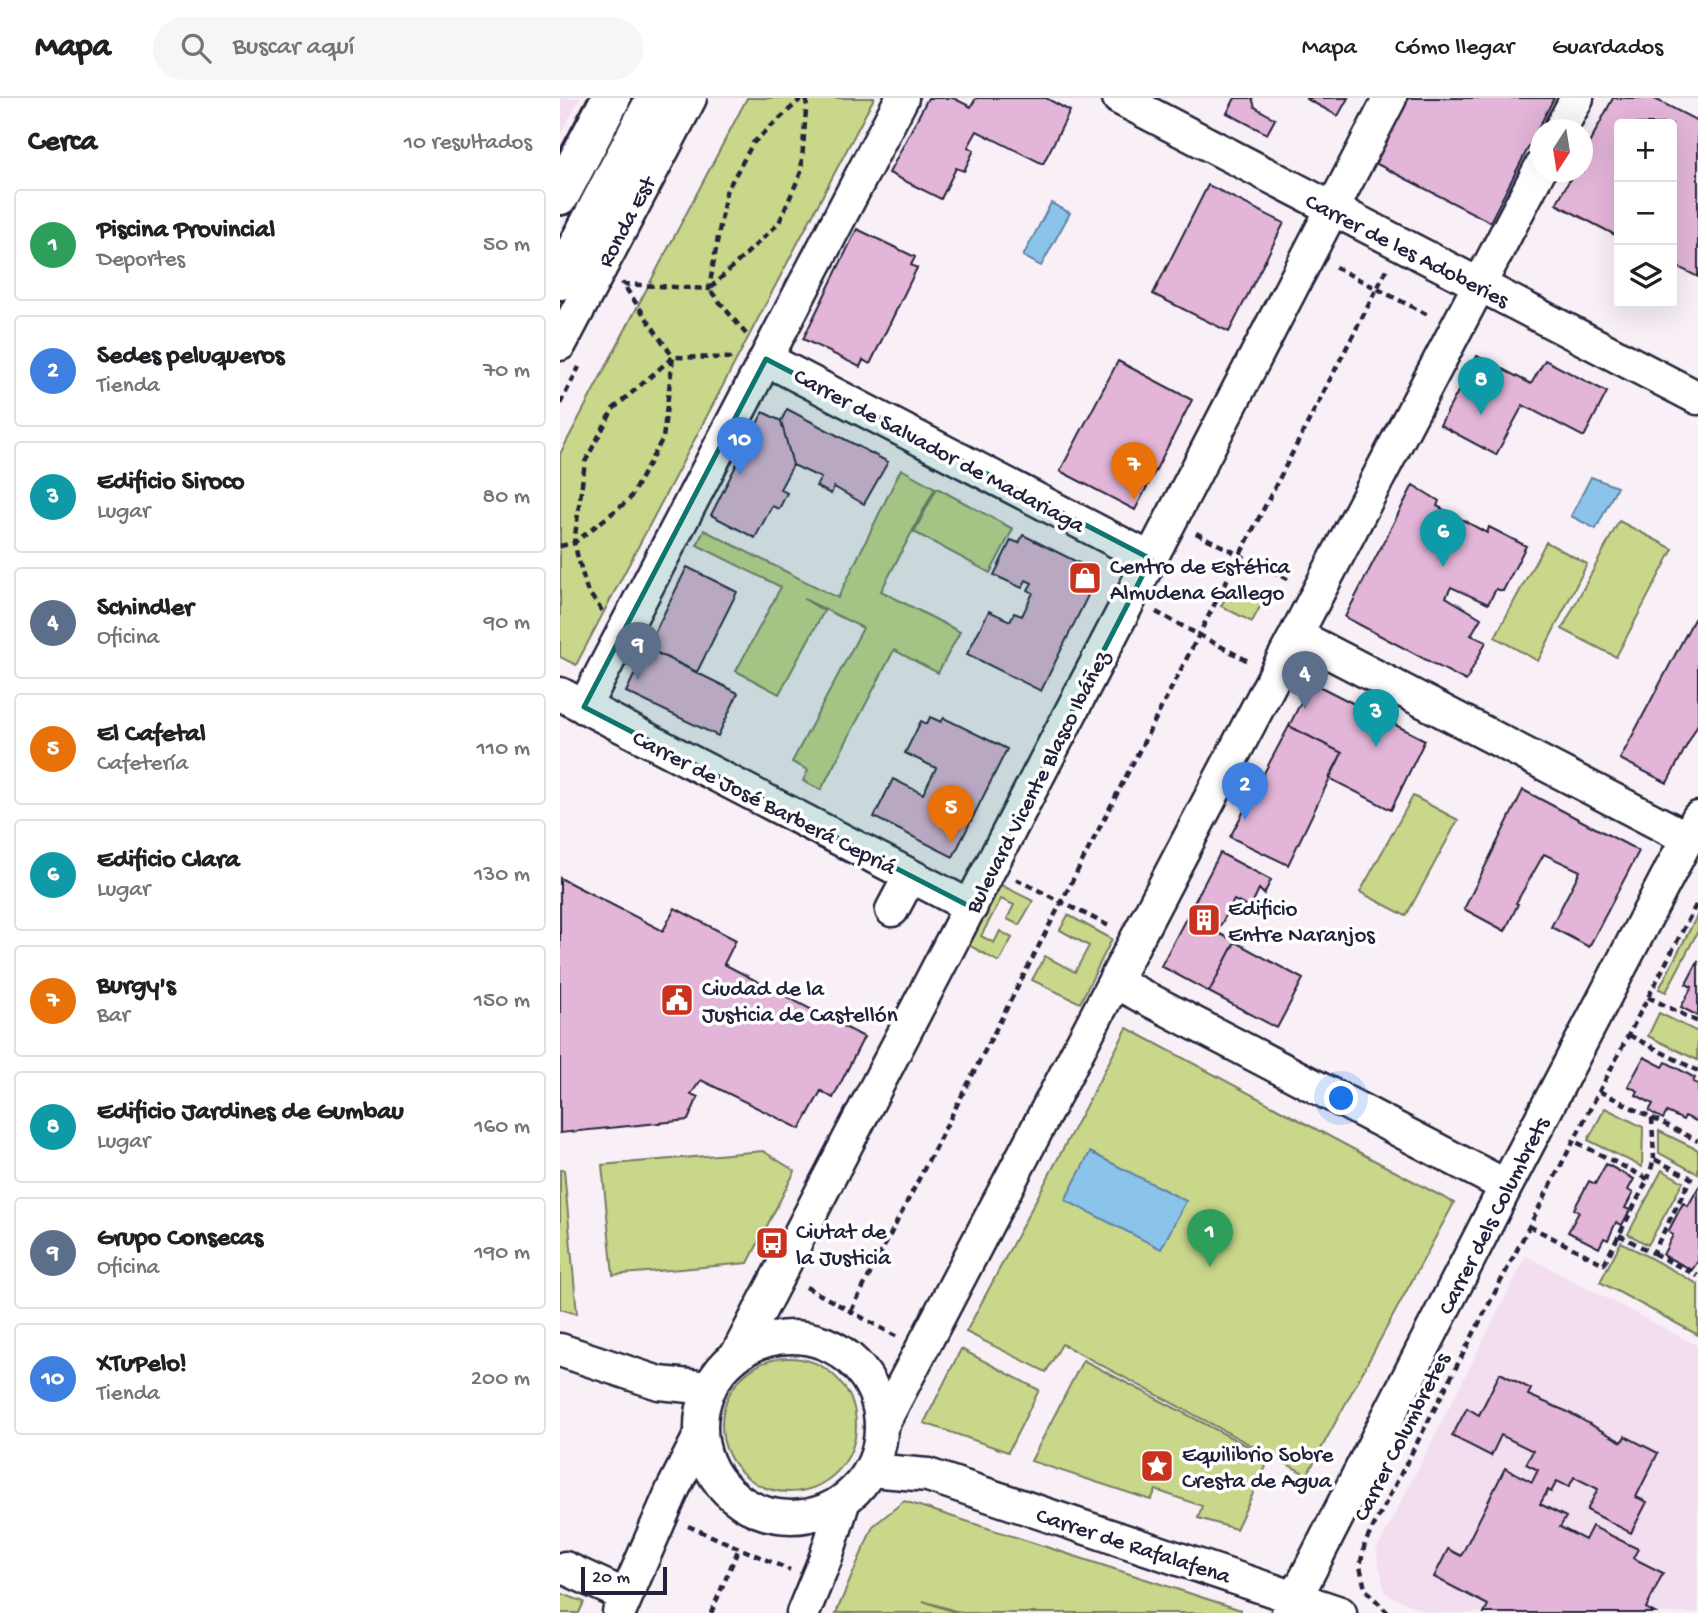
<!DOCTYPE html>
<html lang="es">
<meta charset="utf-8">
<style>
body{margin:0;font-family:"Gochi Hand",sans-serif;background:#f6f6f6;color:#202124}
.controls{position:absolute;right:21px;top:21px;display:grid;overflow:hidden;border-radius:7px;box-shadow:0 7px 28px #0002}
.controls button{width:63px;height:63px;display:grid;place-items:center;padding:0;border:0;border-bottom:2px solid #e0e0e0;background:#fff;color:#202124;font:35px sans-serif}
.compass{position:absolute;left:970px;top:21px;width:63px;height:63px;border-radius:50%;background:#fff;box-shadow:0 7px 28px #0002;rotate:192deg}
.scale{position:absolute;left:21px;bottom:18px;width:86px;box-sizing:border-box;padding-left:7px;border:4px solid #22223b;border-top:0;font-size:19px;line-height:24px;white-space:nowrap;color:#22223b;-webkit-text-stroke:5px #fff;paint-order:stroke}
.you{position:absolute;left:782px;top:1001px;width:24px;height:24px;margin:-18px;border:5px solid #fff;border-radius:50%;background:#1a73e8;box-shadow:0 0 0 10px #1a73e833}
.badge{display:grid;place-items:center;width:46px;height:46px;border-radius:50%;background:#0f766e;color:#fff;font-size:23px;font-weight:700}
.pin{position:absolute;translate:-50% -58px;filter:drop-shadow(0 2px 4px #0008)}
.pin::after{content:'';position:absolute;top:37px;width:24px;height:21px;background:inherit;clip-path:polygon(0 0,100% 0,50% 100%)}
.list{margin:0;padding:0;list-style:none}
h2{display:flex;justify-content:space-between;align-items:center;height:91px;margin:0;padding:0 28px;font-size:30px}
h2 small{font-size:23px;font-weight:400;color:#757577}
.list li{display:grid;grid-template-columns:46px 1fr auto;gap:21px;align-items:center;box-sizing:border-box;height:112px;margin:0 14px 14px;padding:0 14px;border:2px solid #e0e0e0;border-radius:7px}
.list b{display:block;font-size:26px;white-space:nowrap}
.list p{margin:0;font-size:23px;white-space:nowrap;color:#757577}
.list em{font-size:23px;font-style:normal;color:#757577}
.icon{flex:none;width:38px;height:38px;fill:none;stroke:currentColor;stroke-width:2;stroke-linecap:round;stroke-linejoin:round}
.map{position:relative;flex:none;width:1138px;height:1515px;overflow:hidden}
header{display:flex;align-items:center;gap:42px;box-sizing:border-box;height:98px;padding:0 35px;background:#fff;border-bottom:2px solid #e0e0e0}
header strong{font-size:33px}
nav{display:flex;gap:38px;margin-inline-start:auto;font-size:24px}
.search{width:490px;height:63px;background:#f6f6f6;display:flex;align-items:center;gap:18px;box-sizing:border-box;padding:0 24px;border-radius:38px;color:#757577;font-size:26px}
main{display:flex}
aside{flex:1;background:#fff}
.map>svg:first-child{display:block}
.built{fill:#f2deee}
.green{fill:#c9d78b;stroke:#767c63;stroke-width:2}
.water{fill:#8bc4ea;stroke:#6183a4;stroke-width:2}
.building{fill:#e3b5d8;stroke:#22223b;stroke-width:2}
.lines{fill:none;stroke-linecap:round;stroke-linejoin:round}
.minor-casing{stroke:#22223b;stroke-width:37}
.major-casing{stroke:#22223b;stroke-width:44}
.path{stroke:#22223b;stroke-width:4.5;stroke-dasharray:7 5;stroke-linecap:butt}
.minor{stroke:#fff;stroke-width:32}
.major{stroke:#fff;stroke-width:38}
.marked{fill:#0f766e;fill-opacity:0.2;stroke:#0f766e;stroke-width:5;stroke-linejoin:round}
.labels{text-anchor:middle;stroke-width:7;stroke-linejoin:round;paint-order:stroke}
.street-label{font-size:23px;fill:#22223b;stroke:#fff}
.poi-label{font-size:23px;fill:#22223b;stroke:#fff;text-anchor:start}
</style>
<header>
<strong>Mapa</strong>
<div class="search"><svg class="icon" aria-label="search" viewBox="0 0 24 24"><circle cx="10" cy="10" r="6"/><path d="M15 15l6 6"/></svg>Buscar aquí</div>
<nav><a>Mapa</a><a>Cómo llegar</a><a>Guardados</a></nav>
</header>
<main>
<aside>
<h2>Cerca<small>10 resultados</small></h2>
<ul class="list">
<li><span class="badge" style="background:#2e9e5b">1</span><div><b>Piscina Provincial</b><p>Deportes</p></div><em>50 m</em></li>
<li><span class="badge" style="background:#3f7fe0">2</span><div><b>Sedes peluqueros</b><p>Tienda</p></div><em>70 m</em></li>
<li><span class="badge" style="background:#0f9aa8">3</span><div><b>Edificio Siroco</b><p>Lugar</p></div><em>80 m</em></li>
<li><span class="badge" style="background:#5c6f8a">4</span><div><b>Schindler</b><p>Oficina</p></div><em>90 m</em></li>
<li><span class="badge" style="background:#e8710a">5</span><div><b>El Cafetal</b><p>Cafetería</p></div><em>110 m</em></li>
<li><span class="badge" style="background:#0f9aa8">6</span><div><b>Edificio Clara</b><p>Lugar</p></div><em>130 m</em></li>
<li><span class="badge" style="background:#e8710a">7</span><div><b>Burgy's</b><p>Bar</p></div><em>150 m</em></li>
<li><span class="badge" style="background:#0f9aa8">8</span><div><b>Edificio Jardines de Gumbau</b><p>Lugar</p></div><em>160 m</em></li>
<li><span class="badge" style="background:#5c6f8a">9</span><div><b>Grupo Consecas</b><p>Oficina</p></div><em>190 m</em></li>
<li><span class="badge" style="background:#3f7fe0">10</span><div><b>XTuPelo!</b><p>Tienda</p></div><em>200 m</em></li>
</ul>
</aside>
<div class="map">
<svg width="1138" height="1515" viewBox="0 0 1138 1515">
<rect width="100%" height="100%" fill="#f9f0f7"/>
<filter id="ink" filterUnits="userSpaceOnUse"><feTurbulence type="fractalNoise" baseFrequency=".0143" numOctaves="2"/><feDisplacementMap in="SourceGraphic" scale="14" xChannelSelector="R" yChannelSelector="G"/><feConvolveMatrix kernelMatrix="1 2 1 2 8 2 1 2 1" color-interpolation-filters="sRGB"/></filter>
<g filter="url(#ink)">
<path class="built" d="M0 0H20L0 37Z
M966 1158 1138 1248V1515H868L825 1495 816 1453Z"/>
<path class="green" d="M187 0H314L16 567 0 559V356Z
M341 371 375 390 321 493 400 534 378 575 334 552 261 692 243 683 248 672 232 664 303 530 244 501 264 513 219 596 176 573 221 489 137 447 144 432 278 500Z
M377 390 453 431 430 475 354 434Z
M1059 423 1113 451 1056 559 1002 531Z
M986 444 1027 466 978 563 935 539Z
M673 487 703 503 692 524 661 508Z
M853 698 898 722 846 818 800 794Z
M439 786 473 803 459 827 447 821 454 807 441 801 421 838 434 845 440 833 452 840 439 864 407 846Z
M1138 816V833L1106 894 1099 891Z
M508 817 552 841 520 905 472 882 485 858 515 874 529 848 500 832Z
M1099 915 1138 934 1137 962 1088 938Z
M567 930 894 1105 747 1377 502 1246 486 1274 406 1234Z
M1045 1010 1083 1029 1082 1069 1028 1042Z
M1099 1033 1138 1052V1076L1099 1055Z
M203 1053 235 1073 188 1165 53 1177 42 1067Z
M0 1072H4L17 1216 0 1211Z
M1102 1072 1123 1084 1088 1147 1068 1136Z
M1061 1144 1138 1186V1237L1040 1184Z
M401 1251 479 1292 448 1354 364 1325Z
M162 1327a67 67 0 1 1 134 0a67 67 0 1 1-134 0Z
M523 1262 710 1360 676 1431 638 1420 642 1408 596 1392 591 1402 471 1363Z
M344 1403 681 1512 680 1515H402L363 1503 397 1515H276L313 1428Z
M0 1495 24 1504 19 1515H0Z"/>
<path class="water" d="M491 105 510 115 481 168 463 158Z
M1031 379 1057 389 1036 431 1011 418Z
M530 1054 626 1103 601 1151 505 1102Z"/>
<path class="building" d="M368 0H393L411 9 416 0H486L510 13 483 66 417 33 408 49 414 52 404 73 396 70 381 101 329 75Z
M675 0H692L695 9 715 21 707 36 667 15Z
M745 0H788L778 18Z
M848 0H994L930 124 815 65Z
M1053 0H1093L1138 23V179L1112 166V26H1059V139L996 106 1014 74H1023V57Z
M648 87 724 125 669 234 593 196Z
M297 131 355 159 351 167 357 170 310 266 303 262 300 269 243 241Z
M917 258 971 286 985 262 1047 294 1024 339 963 307 936 357 880 327Z
M558 263 632 302 575 412 500 373Z
M227 311 328 364 304 406 274 389 271 396 256 388 261 380 233 367 221 323Z
M203 314 221 323 233 367 220 391 227 395 219 411 212 408 195 440 151 417Z
M853 387 879 403 877 408 927 435 929 429 966 448 943 493 936 491 928 506 891 489 886 499 921 520 911 537 926 544 906 583 785 519Z
M463 437 539 475 481 593 407 556 429 513 450 523 454 515 462 518 473 495 468 492 472 485 466 482 462 490 434 477 451 442 459 445Z
M127 469 177 494 137 574 87 550Z
M1134 521 1138 523V626L1107 685 1060 661Z
M87 550 178 595 158 638 66 594Z
M751 584 865 642 831 712 769 680 782 655 729 628Z
M370 619 381 624 384 620 447 651 393 759 314 719 333 681 363 696 376 670 345 655 361 623 367 626Z
M729 628 782 655 728 767 670 739Z
M963 692 1079 753 1029 849 991 829 1020 773 984 756 956 805 958 806 945 833 904 811Z
M660 755 711 782 704 796 699 791 690 810 674 802 657 834 675 844 649 894 601 868Z
M0 780 103 833 115 810 176 842 164 866 304 939 273 1000 261 993 240 1031 141 982 131 996 138 999 128 1022 0 1035Z
M675 844 743 881 717 930 649 894Z
M1138 863V918L1121 909 1132 889 1126 886Z
M1084 959 1103 969 1106 964 1135 980 1133 984 1138 986V1019L1136 1023 1125 1018 1123 1022 1107 1014 1103 1021 1089 1013 1093 1006 1076 997 1078 993 1068 988Z
M1046 1066 1074 1081 1068 1092 1073 1095 1065 1110 1070 1112 1062 1127 1056 1124 1048 1142 1044 1140 1039 1150 1008 1134 1019 1114 1014 1111 1029 1083 1035 1086Z
M1138 1090V1163L1132 1172 1103 1157 1113 1137 1108 1134 1123 1105 1128 1108Z
M940 1275 971 1291 968 1297 1008 1314 1062 1344 1065 1338 1098 1355 1076 1399 1087 1404 1071 1435 1027 1412 1038 1391 1014 1379 1009 1389 997 1383 991 1394 988 1392 980 1406 1006 1419 1000 1429 1025 1442 1032 1428 1078 1451 1073 1460 1103 1475 1086 1510 1095 1515H924L928 1507 874 1479 888 1451 901 1458 945 1370 972 1384 978 1372 966 1366 973 1353 941 1337 931 1358 892 1338 907 1310 919 1317Z"/>
<g class="lines">
<defs>
<path id="minor" d="M559 0 1138 300
M1000 32 1017 0
M0 246 130 0
M206 261 591 461
M736 537 1127 740
M0 596 411 809
M24 609 342 0
M332 812 350 778
M555 884 946 1088
M141 1329a90 90 0 1 1 180 0a90 90 0 1 1-180 0Z
M0 1252 99 1285 150 1290
M178 1255 830 0
M322 1327 981 69
M310 1372 368 1377 780 1515
M5 1470 66 1498
M59 1515 113 1391 141 1336
M243 1515 266 1459 284 1402
M728 1515 946 1088 1138 720"/>
<path id="major" d="M0 97 51 0
M0 182 96 0"/>
</defs>
<use href="#minor" class="minor-casing"/>
<use href="#major" class="major-casing"/>
<path class="path" d="M775 169 870 218
M186 236 149 191 219 125 241 74 247 0
M0 306 19 269
M636 435 731 483
M0 448 14 445 69 402 103 340 113 259 173 260
M42 513 27 492 14 445 25 364 53 311 113 259 63 186 149 191 166 94 193 45 242 0
M596 514 690 564
M456 781 551 829
M1088 899 1138 924
M1069 937 1138 973
M1039 993 1138 1043
M1092 1020 1094 1061
M969 1128 1044 1166 1088 1081 1014 1043
M1059 1137 1093 1155 1131 1080 1094 1061 1088 1081
M1093 1155 1138 1178
M246 1189 336 1238
M291 1213 827 171
M128 1428 230 1472
M151 1515 179 1450
M828 1515 805 1491 800 1468 805 1445 1138 803"/>
<use href="#minor" class="minor"/>
<use href="#major" class="major"/>
</g>
</g>
<path class="marked" d="M206 261 591 461 411 809 24 609Z"/>
<defs>
<symbol id="shop-square" viewBox="-11 -11 22 22"><rect x="-9" y="-9" width="18" height="18" rx="4" fill="#c8321e" stroke="#fff"/><path d="M-5-2.5h2.3a2.7 3.5 0 0 1 5.4 0H5L5.5 6h-11ZM-1.5-2.5h3a1.5 2.3 0 0 0-3 0Z" fill="#fff"/></symbol>
<symbol id="building-square" viewBox="-11 -11 22 22"><rect x="-9" y="-9" width="18" height="18" rx="4" fill="#c8321e" stroke="#fff"/><path d="M-4-6H4V6H1V3H-1V6H-4ZM-2.5-4.3h1.7v1.8h-1.7ZM.8-4.3h1.7v1.8H.8ZM-2.5-1h1.7V.8h-1.7ZM.8-1h1.7V.8H.8Z" fill="#fff"/></symbol>
<symbol id="civic-square" viewBox="-11 -11 22 22"><rect x="-9" y="-9" width="18" height="18" rx="4" fill="#c8321e" stroke="#fff"/><path d="M-.6-6.5H3V-4.5H.6V-3L4-1V1h2V6H-6V1h2V-1L-.6-3ZM-1.2 2.5V6h2.4V2.5Z" fill="#fff"/></symbol>
<symbol id="bus-square" viewBox="-11 -11 22 22"><rect x="-9" y="-9" width="18" height="18" rx="4" fill="#c8321e" stroke="#fff"/><path d="M-5-6H5V4H4V6H2V4H-2V6H-4V4H-5ZM-3.5-4V0h7V-4ZM-3.5 1.2v1.5H-2V1.2ZM2 1.2v1.5H3.5V1.2Z" fill="#fff"/></symbol>
<symbol id="sight-square" viewBox="-11 -11 22 22"><rect x="-9" y="-9" width="18" height="18" rx="4" fill="#c8321e" stroke="#fff"/><path d="M0-6L1.8-2.2L6-1.7L2.9 1.2L3.7 5.4L0 3.3L-3.7 5.4L-2.9 1.2L-6-1.7L-1.8-2.2Z" fill="#fff"/></symbol>
</defs>
<g fill-rule="evenodd">
<use href="#shop-square" x="506" y="461" width="38" height="38"/>
<use href="#building-square" x="625" y="803" width="38" height="38"/>
<use href="#civic-square" x="98" y="883" width="38" height="38"/>
<use href="#bus-square" x="193" y="1126" width="38" height="38"/>
<use href="#sight-square" x="578" y="1349" width="38" height="38"/>
</g>
<g class="labels">
<g class="street-label">
<text transform="translate(65 123) rotate(-62)" y="8">Ronda Est</text>
<text transform="translate(848 151) rotate(27)" y="8">Carrer de les Adoberies</text>
<text transform="translate(380 351) rotate(28)" y="8">Carrer de Salvador de Madariaga</text>
<text transform="translate(476 683) rotate(-63)" y="8">Bulevard Vicente Blasco Ibáñez</text>
<text transform="translate(205 703) rotate(27)" y="8">Carrer de José Barberá Cepriá</text>
<text transform="translate(932 1117) rotate(-63)" y="8">Carrer dels Columbrets</text>
<text transform="translate(840 1338) rotate(-63)" y="8">Carrer Columbretes</text>
<text transform="translate(574 1446) rotate(18)" y="8">Carrer de Rafalafena</text>
</g>
<g class="poi-label">
<text x="550" y="475">Centro de Estética<tspan x="550" dy="26">Almudena Gallego</tspan></text>
<text x="668" y="817">Edificio<tspan x="668" dy="26">Entre Naranjos</tspan></text>
<text x="142" y="897">Ciudad de la<tspan x="142" dy="26">Justicia de Castellón</tspan></text>
<text x="236" y="1140">Ciutat de<tspan x="236" dy="26">la Justicia</tspan></text>
<text x="622" y="1363">Equilibrio Sobre<tspan x="622" dy="26">Cresta de Agua</tspan></text>
</g>
</g>
</svg>
<div class="controls">
<button>+</button>
<button>−</button>
<button><svg class="icon" aria-label="layers" viewBox="0 0 24 24"><path d="M12 4l9 5-9 5-9-5zM3 14l9 5 9-5"/></svg></button>
</div>
<svg class="compass" viewBox="-18 -18 36 36"><path d="M0-13l5 13h-10z" fill="#e53935"/><path d="M0 13l5-13h-10z" fill="#757577"/></svg>
<div class="scale">20 m</div>
<div class="you"></div>
<div class="pin badge" style="left:650px;top:1169px;background:#2e9e5b">1</div>
<div class="pin badge" style="left:685px;top:722px;background:#3f7fe0">2</div>
<div class="pin badge" style="left:816px;top:649px;background:#0f9aa8">3</div>
<div class="pin badge" style="left:745px;top:611px;background:#5c6f8a">4</div>
<div class="pin badge" style="left:391px;top:745px;background:#e8710a">5</div>
<div class="pin badge" style="left:883px;top:469px;background:#0f9aa8">6</div>
<div class="pin badge" style="left:574px;top:402px;background:#e8710a">7</div>
<div class="pin badge" style="left:921px;top:317px;background:#0f9aa8">8</div>
<div class="pin badge" style="left:78px;top:582px;background:#5c6f8a">9</div>
<div class="pin badge" style="left:180px;top:377px;background:#3f7fe0">10</div>
</div>
</main>
